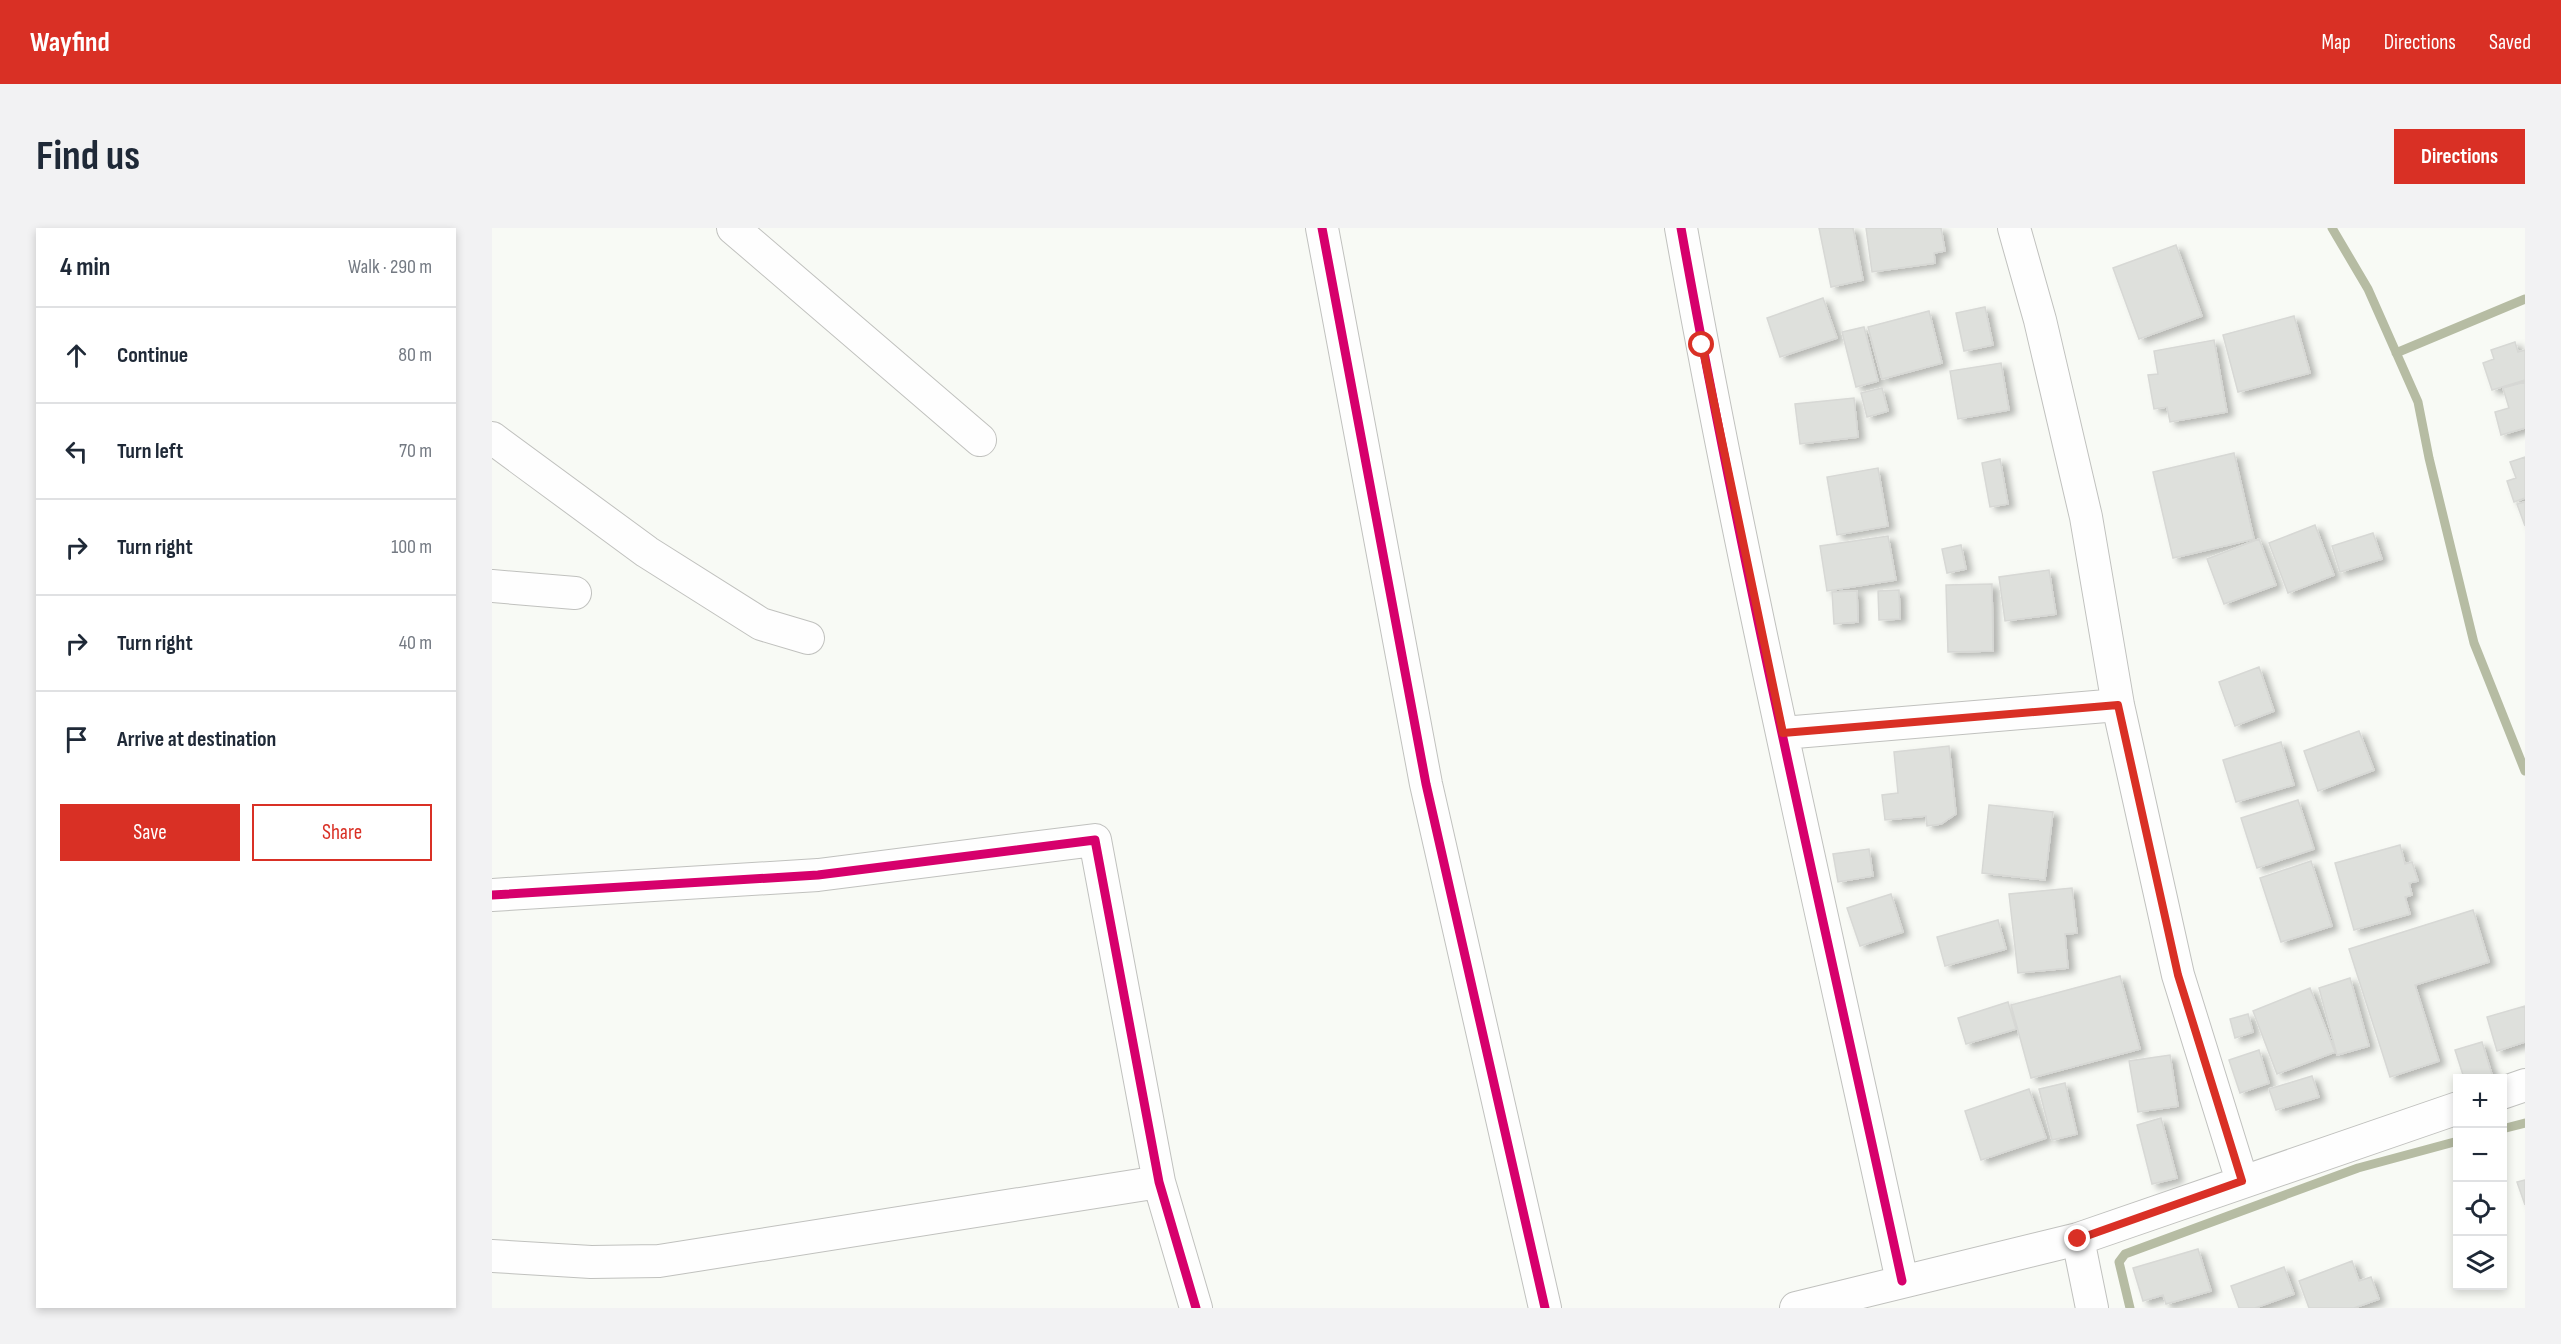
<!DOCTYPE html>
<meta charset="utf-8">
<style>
body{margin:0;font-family:"Sofia Sans Condensed",sans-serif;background:#f2f2f3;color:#1f2937}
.controls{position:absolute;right:18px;bottom:18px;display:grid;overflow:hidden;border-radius:0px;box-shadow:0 3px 9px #0003}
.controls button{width:54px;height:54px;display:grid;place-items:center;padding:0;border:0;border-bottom:2px solid #e0e1e3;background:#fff;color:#1f2937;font:30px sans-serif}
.stop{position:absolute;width:18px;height:18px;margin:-14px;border:4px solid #d93025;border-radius:50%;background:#fff}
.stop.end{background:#d93025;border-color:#fff;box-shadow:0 2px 6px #0008}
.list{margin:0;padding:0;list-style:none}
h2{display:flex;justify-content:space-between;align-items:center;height:78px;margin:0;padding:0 24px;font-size:26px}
h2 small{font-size:20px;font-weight:400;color:#747a83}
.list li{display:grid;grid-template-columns:39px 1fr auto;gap:18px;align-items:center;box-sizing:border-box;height:96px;padding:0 24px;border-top:2px solid #e0e1e3}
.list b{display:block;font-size:22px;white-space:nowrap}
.list em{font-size:20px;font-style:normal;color:#747a83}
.actions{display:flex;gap:12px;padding:18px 24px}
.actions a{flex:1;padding:14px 0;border:2px solid #d93025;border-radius:0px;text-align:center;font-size:21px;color:#d93025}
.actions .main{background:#d93025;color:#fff}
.icon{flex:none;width:33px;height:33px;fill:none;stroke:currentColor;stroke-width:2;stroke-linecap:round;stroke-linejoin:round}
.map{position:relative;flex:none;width:2033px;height:1080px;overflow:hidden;border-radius:0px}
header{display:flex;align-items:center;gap:36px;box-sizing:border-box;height:84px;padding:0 30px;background:#d93025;color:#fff}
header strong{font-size:28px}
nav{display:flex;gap:33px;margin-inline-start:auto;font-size:21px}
.intro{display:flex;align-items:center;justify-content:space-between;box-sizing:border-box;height:144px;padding:0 36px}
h1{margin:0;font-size:42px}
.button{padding:15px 27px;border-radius:0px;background:#d93025;color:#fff;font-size:21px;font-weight:700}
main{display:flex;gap:36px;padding:0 36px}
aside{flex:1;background:#fff;border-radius:0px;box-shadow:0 3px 9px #0003}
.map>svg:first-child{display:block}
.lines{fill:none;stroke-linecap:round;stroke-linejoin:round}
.stream{stroke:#b6bca3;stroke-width:9}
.building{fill:#dee0dc;stroke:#d7d8d5;stroke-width:1.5;filter:url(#shadow)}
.minor-casing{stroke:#c0c1be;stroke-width:34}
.minor{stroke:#fefefe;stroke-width:32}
.cycleway-casing{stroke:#fff;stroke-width:13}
.cycleway{stroke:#d6006c;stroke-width:9}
.route{stroke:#d93025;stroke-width:8}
</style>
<header>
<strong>Wayfind</strong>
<nav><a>Map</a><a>Directions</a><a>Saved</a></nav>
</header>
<div class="intro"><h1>Find us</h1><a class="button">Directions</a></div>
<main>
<aside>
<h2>4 min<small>Walk · 290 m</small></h2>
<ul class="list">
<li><svg class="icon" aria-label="ahead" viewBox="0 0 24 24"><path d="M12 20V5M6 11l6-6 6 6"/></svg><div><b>Continue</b></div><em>80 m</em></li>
<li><svg class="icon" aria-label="left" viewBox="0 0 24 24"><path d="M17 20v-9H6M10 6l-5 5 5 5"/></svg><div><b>Turn left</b></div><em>70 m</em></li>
<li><svg class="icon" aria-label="right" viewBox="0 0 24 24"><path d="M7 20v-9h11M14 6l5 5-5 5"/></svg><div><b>Turn right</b></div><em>100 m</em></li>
<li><svg class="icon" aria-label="right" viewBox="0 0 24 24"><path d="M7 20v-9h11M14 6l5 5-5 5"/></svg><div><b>Turn right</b></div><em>40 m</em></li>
<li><svg class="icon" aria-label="arrive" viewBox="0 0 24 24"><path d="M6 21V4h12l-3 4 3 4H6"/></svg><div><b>Arrive at destination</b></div></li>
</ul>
<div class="actions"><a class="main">Save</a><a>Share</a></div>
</aside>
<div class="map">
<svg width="2033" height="1080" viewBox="0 0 2033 1080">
<defs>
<filter id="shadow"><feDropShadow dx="6" dy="4" stdDeviation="3" flood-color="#0004"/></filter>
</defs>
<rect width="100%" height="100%" fill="#f8faf5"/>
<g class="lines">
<path class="stream" d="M1840 0 1876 61 1926 174 1937 230 1982 415 2033 543
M1904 125 2033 71
M2010 901 2033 895
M1638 1080 1627 1034 1633 1026 1866 940 1966 913"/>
</g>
<path class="building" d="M1327 0H1361L1371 52 1339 59Z
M1374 0H1449L1453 23 1442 25 1443 35 1380 44Z
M1684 17 1710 88 1647 111 1621 40Z
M1331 70 1345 110 1288 129 1275 90Z
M1493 79 1501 117 1472 123 1464 85Z
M1437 83 1450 135 1390 151 1376 99Z
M1802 88 1818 145 1746 164 1731 107Z
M1372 99 1386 153 1364 159 1350 104Z
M1722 112 1735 184 1678 194 1675 179 1662 181 1656 147 1666 146 1662 123Z
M2023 114 2026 124 2033 122V152L2000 162 1991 135 2002 131 1999 122Z
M1509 135 1517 182 1466 191 1458 143Z
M2033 154V200L2009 207 2003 184 2017 180 2011 160Z
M1390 160 1396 183 1375 189 1369 165Z
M1362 170 1366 209 1308 216 1303 176Z
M1742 225 1762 311 1681 330 1661 244Z
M2033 229V270L2022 274 2015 253 2024 250 2018 234Z
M1508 231 1516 276 1498 279 1490 235Z
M1386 240 1396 298 1345 307 1335 249Z
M2033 274V298L2025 276Z
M1823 297 1842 347 1796 365 1777 315Z
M1881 305 1890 331 1848 344 1840 318Z
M1396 308 1404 352 1335 363 1328 318Z
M1767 311 1784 357 1732 376 1715 331Z
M1469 317 1474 341 1455 345 1450 321Z
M1557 342 1564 386 1513 393 1507 349Z
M1500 356 1501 423 1456 424 1454 357Z
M1407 362 1408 391 1387 392 1386 363Z
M1365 363 1366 394 1342 396 1340 364Z
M1767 439 1782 483 1743 498 1727 454Z
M1867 503 1882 542 1826 563 1812 523Z
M1789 514 1802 557 1744 574 1731 532Z
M1457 518 1464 586 1449 596 1435 598 1434 588 1393 592 1390 567 1406 565 1402 524Z
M1806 572 1822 621 1765 640 1749 590Z
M1497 577 1561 584 1553 652 1490 645Z
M1908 617 1913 636 1920 634 1926 653 1917 655 1920 667 1913 669 1918 686 1862 702 1843 635Z
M1377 621 1381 648 1346 654 1341 626Z
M1819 633 1840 698 1789 714 1768 650Z
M1580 660 1585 705 1573 706 1576 740 1526 745 1517 666Z
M1399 666 1411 704 1368 718 1355 680Z
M1981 682 1997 734 1923 757 1947 833 1898 849 1857 721Z
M1506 692 1514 721 1453 738 1445 709Z
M1628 748 1648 821 1539 850 1519 777Z
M1858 750 1877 818 1845 827 1827 760Z
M1818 760 1843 824 1785 846 1761 783Z
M1516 774 1524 801 1474 816 1466 790Z
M2033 778V814L2005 823 1995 789Z
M1756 786 1761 804 1743 810 1738 791Z
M1990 814 2001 850H1972L1963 822Z
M1767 822 1777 855 1748 865 1737 832Z
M1678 827 1686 878 1646 884 1637 833Z
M1820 848 1827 869 1784 882 1777 861Z
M1573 855 1585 906 1560 912 1547 861Z
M1537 861 1554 910 1489 932 1473 883Z
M1669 890 1685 950 1660 956 1645 897Z
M2033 952V977L2025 954Z
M1706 1021 1719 1063 1674 1076 1671 1067 1651 1073 1641 1040Z
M1860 1033 1867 1053 1879 1049 1887 1071 1862 1080H1817L1807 1053Z
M1792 1039 1802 1066 1763 1080H1747L1739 1058Z"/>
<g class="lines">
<defs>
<path id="minor" d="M241 0 488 212
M830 0 934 556 1053 1080
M1189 0C1252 353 1334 702 1410 1053
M1522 0 1548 92 1594 289 1626 477 1686 747 1750 953
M0 210 155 324 269 396 316 410
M0 358 83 365
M1291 505 1626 477
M0 667 326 647 603 612 667 954 704 1080
M2010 865 2033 857
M1586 1011 1600 1080
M0 1028 99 1034 167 1033 667 954
M1304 1080 1586 1011 1966 880"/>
</defs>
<use href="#minor" class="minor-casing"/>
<use href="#minor" class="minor"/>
<defs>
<path id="cycleway" d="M830 0 934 556 1053 1080
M1189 0C1252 353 1334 702 1410 1053
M0 667 326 647 603 612 667 954 704 1080"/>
</defs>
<use href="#cycleway" class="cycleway-casing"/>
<use href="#cycleway" class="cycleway"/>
</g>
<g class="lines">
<path class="route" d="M1210 117 1291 505 1626 477 1686 747 1750 953 1586 1011"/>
</g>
</svg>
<div class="controls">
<button>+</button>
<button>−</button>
<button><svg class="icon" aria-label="locate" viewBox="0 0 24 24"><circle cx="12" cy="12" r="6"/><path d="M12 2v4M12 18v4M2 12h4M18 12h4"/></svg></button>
<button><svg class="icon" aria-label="layers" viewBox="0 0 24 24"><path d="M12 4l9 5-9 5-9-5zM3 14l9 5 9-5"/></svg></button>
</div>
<div class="stop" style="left:1210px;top:117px"></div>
<div class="stop end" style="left:1586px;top:1011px"></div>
</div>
</main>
